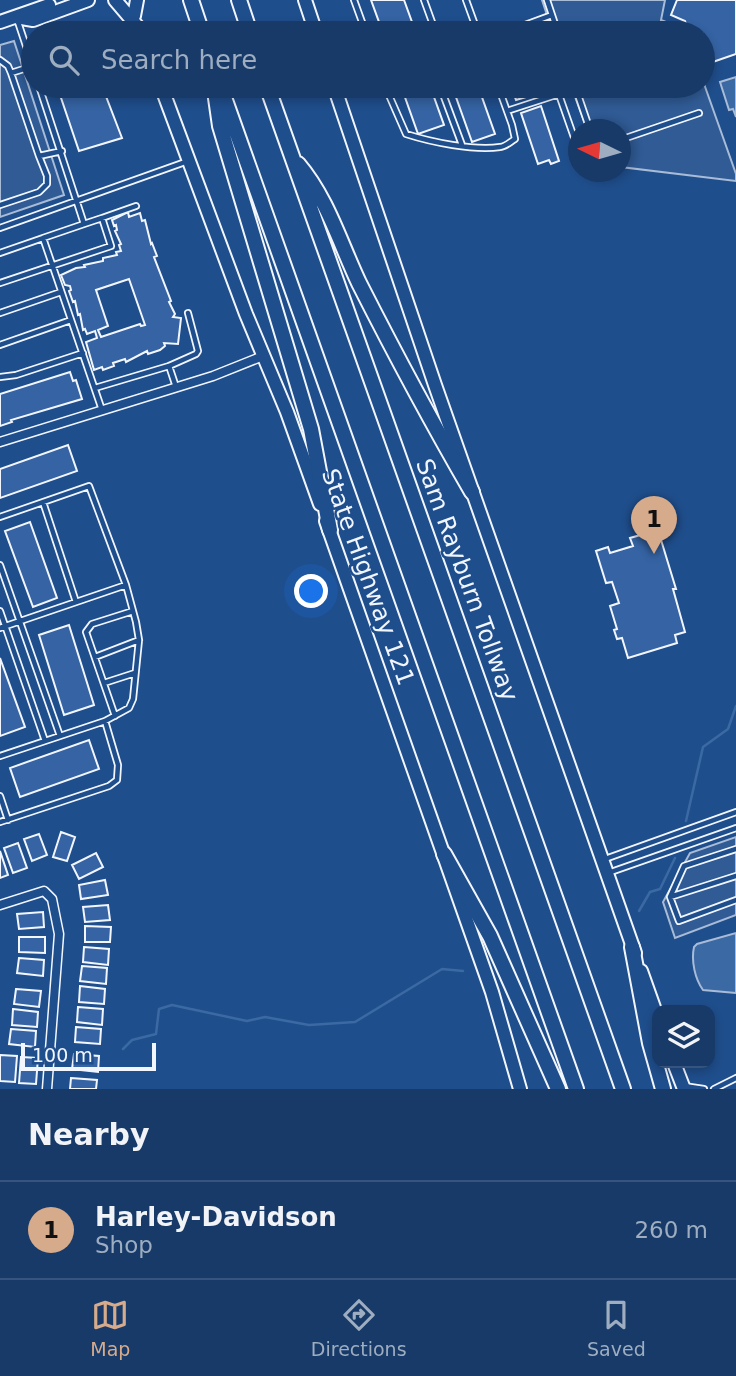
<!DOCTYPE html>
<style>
body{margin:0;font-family:"DejaVu Sans",sans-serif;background:#20416f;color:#f1f3f6}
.controls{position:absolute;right:21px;bottom:21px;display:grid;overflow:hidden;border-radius:14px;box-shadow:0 4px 10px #0003}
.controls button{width:63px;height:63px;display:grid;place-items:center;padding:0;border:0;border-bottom:2px solid #36547d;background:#173a69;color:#f1f3f6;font:35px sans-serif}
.compass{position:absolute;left:568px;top:119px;width:63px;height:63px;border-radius:50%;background:#173a69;box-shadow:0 4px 10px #0003;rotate:275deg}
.scale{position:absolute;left:21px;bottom:18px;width:135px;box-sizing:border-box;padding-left:7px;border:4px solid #f2f6ff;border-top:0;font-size:19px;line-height:24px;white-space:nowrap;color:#f2f6ff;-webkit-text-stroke:5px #1f4e8c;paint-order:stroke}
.you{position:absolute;left:312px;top:592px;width:24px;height:24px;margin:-18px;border:5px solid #fff;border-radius:50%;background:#1a73e8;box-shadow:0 0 0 10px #1a73e833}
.badge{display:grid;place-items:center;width:46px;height:46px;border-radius:50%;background:#d6ab8b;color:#111;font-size:23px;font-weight:700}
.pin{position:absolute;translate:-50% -58px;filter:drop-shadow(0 2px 4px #0008)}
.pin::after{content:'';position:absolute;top:37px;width:24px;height:21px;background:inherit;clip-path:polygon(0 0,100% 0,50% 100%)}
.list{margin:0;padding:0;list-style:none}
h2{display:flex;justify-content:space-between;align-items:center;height:91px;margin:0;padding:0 28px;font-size:30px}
h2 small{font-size:23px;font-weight:400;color:#9eadc0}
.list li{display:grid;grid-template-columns:46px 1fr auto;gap:21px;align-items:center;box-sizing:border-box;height:98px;padding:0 28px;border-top:2px solid #36547d}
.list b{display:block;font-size:26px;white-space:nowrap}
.list p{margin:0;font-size:23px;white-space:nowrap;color:#9eadc0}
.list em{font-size:23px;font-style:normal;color:#9eadc0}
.icon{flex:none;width:38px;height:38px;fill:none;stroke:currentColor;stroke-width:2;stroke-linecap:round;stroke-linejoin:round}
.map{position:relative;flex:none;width:736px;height:1089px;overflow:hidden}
.search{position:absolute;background:#173a69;box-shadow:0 4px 10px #0003;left:21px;right:21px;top:21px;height:77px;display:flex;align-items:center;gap:18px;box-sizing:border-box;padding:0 24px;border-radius:38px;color:#9eadc0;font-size:26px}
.sheet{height:189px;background:#173a69}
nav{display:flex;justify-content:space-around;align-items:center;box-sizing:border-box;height:98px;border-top:2px solid #36547d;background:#173a69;font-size:19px;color:#9eadc0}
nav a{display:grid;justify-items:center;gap:4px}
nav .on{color:#d6ab8b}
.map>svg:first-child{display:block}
.parking{fill:#305b95;stroke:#a8bbd7;stroke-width:2}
.water{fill:#3b69a3;stroke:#a8bbd7;stroke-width:2}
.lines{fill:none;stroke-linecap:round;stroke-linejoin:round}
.stream{stroke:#3b69a3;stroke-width:2.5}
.building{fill:#3563a3;stroke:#f2f6ff;stroke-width:2;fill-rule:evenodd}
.lane-casing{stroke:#f2f6ff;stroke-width:8}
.street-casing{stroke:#f2f6ff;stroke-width:11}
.secondary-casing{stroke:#f2f6ff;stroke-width:16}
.highway-casing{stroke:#f2f6ff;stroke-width:18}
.lane{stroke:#1f4e8c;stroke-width:4.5}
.street{stroke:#1f4e8c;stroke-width:8}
.secondary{stroke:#1f4e8c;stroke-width:12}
.highway{stroke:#1f4e8c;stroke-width:14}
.labels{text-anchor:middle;stroke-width:5;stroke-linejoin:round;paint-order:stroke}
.street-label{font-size:24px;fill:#f2f6ff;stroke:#1f4e8c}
</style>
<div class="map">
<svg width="736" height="1089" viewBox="0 0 736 1089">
<rect width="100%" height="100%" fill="#1f4e8c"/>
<path class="parking" d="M542 0H665L661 20 684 29 685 33H553Z
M14 41 64 195 0 217V45Z
M703 81 736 174V181L621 167 620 130 587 129 571 86H703Z
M736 837V915L675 938 663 902 690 853Z"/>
<path class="water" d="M736 77V117L733 109 729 110 720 82Z
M736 933V993L703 990C695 979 691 961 694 947L697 944Z"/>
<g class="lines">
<path class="stream" d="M686 821 703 747 728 729 736 706
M639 911 650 892 660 889 675 858
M123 1049 132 1040 156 1034 159 1009 172 1005 247 1021 265 1017 309 1025 355 1022 442 969 463 971"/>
</g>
<path class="building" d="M371 0H404L416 33H383Z
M677 0H736V54L704 65 703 33H689L685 21 671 15Z
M85 23 88 33H75Z
M57 86H102L122 138 79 151Z
M401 86H430L444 125 418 134Z
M452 86H478L495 134 472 142Z
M511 86H533L536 94 516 100Z
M541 106 559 161 551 164 549 160 538 164 521 113Z
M128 212 129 217 140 213 142 221 145 220 151 244 152 243 157 256 154 257 171 301 169 302 175 314 173 317 181 318 178 344 164 343 165 346 160 350 148 354 147 351 126 362 125 359 113 363 114 366 103 370 102 367 94 370 86 342 97 338 95 331 87 334 85 329 83 330 80 314 78 315 75 301 73 302 69 291 71 290 70 286 65 285 61 275 76 268 85 267 84 265 103 261V258L117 255 116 252 121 251 119 245 121 244 115 231 117 230 116 225 114 226 112 220ZM129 279 145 325 141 326 140 324 101 337 98 330 108 326 96 290Z
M70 372 73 381 76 380 82 399 11 420 12 422 0 426V394Z
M68 445 77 471 0 498V469Z
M30 522 57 598 33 607 5 531Z
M658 530 676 589H673L685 632 675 635 677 643 628 658 622 638 617 639 614 630 617 629 610 606 619 603 612 582 606 583 596 551 608 547 610 553 633 546 630 538Z
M69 625 94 705 64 715 39 635Z
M0 658 25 727 0 736Z
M89 740 99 769 20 797 10 768Z
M61 832 75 837 67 861 53 857Z
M39 834 47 855 32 861 24 839Z
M18 843 27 868 13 873 4 848Z
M0 851 8 875 0 878Z
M96 853 103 867 79 879 72 865Z
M105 880 108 895 81 899 79 885Z
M108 905 110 920 85 922 83 907Z
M43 912 44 927 19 929 17 914Z
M85 926 111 927 110 942H85Z
M19 937H45V953L19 952Z
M84 947 109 949 108 965 83 962Z
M19 958 44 960 43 976 17 973Z
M82 966 107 968 106 984 80 981Z
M80 986 105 989 104 1004 79 1002Z
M16 989 41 991 39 1007 14 1004Z
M78 1007 103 1009 102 1025 77 1022Z
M13 1009 38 1012 37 1027 12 1025Z
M76 1027 101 1029 100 1044 75 1042Z
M11 1029 36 1031 35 1047 9 1044Z
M74 1054 99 1056 98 1072 72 1069Z
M0 1055 17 1056 15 1082 0 1081Z
M21 1057 38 1058 36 1084 19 1083Z
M71 1078 97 1080 96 1089H70Z"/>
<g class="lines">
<defs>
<path id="lane" d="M354 0 366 33
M424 0 436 33
M466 0 478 33
M547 0 558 33
M17 19 33 67
M503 33 552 15
M0 60 8 66 11 73
M33 66 11 73 39 156 62 151
M39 86 84 224 43 238
M385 86 406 134C431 142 474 151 500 147 505 147 510 142 515 139L512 125 498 86
M440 86 462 145
M556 86 577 146 578 145
M575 86 590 130
M507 111 559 94
M620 140 699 113
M0 205 39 192 47 184V176L39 156
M102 218 136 206
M0 228 188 161
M0 253 43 238 102 410
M0 283 111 246 102 218 84 224
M0 313 61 292
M0 345 71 320
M169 366 196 354 198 351 188 313
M0 377 16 375 83 353
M95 388 169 366 176 387
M43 502 76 602
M0 517 89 486 126 585 136 622 139 640 133 699 129 708 105 721 0 756
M0 565 60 736
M0 611 45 741
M0 628 126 585
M95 657 139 640
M104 683 135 673
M115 716 86 632 92 624 133 611
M0 796 8 820
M0 822 109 786 117 780 118 765 105 721
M736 849 684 866 670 897 679 921 736 900
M605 859 736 812
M608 873 736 828
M670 897 736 876
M684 1086 704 1089
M714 1089 736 1078"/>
<path id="street" d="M0 442 213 376 263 356
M0 905 44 891 52 899 59 934 47 1089"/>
<path id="secondary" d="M115 0 138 27
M305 0 316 33
M134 16 137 0
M16 17 33 20 88 0
M0 22 49 5
M161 86 246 314 287 412 320 504
M334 86 435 385 635 953
M326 521 492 992 520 1089
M641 971 657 1016
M674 1063 684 1089"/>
<path id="highway" d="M191 0 202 33
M239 0 250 33
M220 86 576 1089
M267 86 623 1089
M215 91 220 126 311 429 330 530
M298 164C327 198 340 243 359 283 395 354 432 423 472 492
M444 854 490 936 558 1089
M632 947 650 1043 663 1089"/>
</defs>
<use href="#lane" class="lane-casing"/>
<use href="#street" class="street-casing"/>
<use href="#secondary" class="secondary-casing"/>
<use href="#highway" class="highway-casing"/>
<use href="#lane" class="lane"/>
<use href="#street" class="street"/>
<use href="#secondary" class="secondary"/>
<use href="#highway" class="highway"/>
</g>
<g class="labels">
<g class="street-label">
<text transform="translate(368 577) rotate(70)" y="8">State Highway 121</text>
<text transform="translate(467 580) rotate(70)" y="8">Sam Rayburn Tollway</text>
</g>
</g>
</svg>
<div class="controls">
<button><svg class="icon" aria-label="layers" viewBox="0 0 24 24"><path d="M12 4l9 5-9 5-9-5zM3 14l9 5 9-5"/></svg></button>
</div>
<svg class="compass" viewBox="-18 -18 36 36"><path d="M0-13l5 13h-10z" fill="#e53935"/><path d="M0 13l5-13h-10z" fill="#9eadc0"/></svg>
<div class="scale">100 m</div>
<div class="you"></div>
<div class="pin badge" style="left:654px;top:554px">1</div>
<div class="search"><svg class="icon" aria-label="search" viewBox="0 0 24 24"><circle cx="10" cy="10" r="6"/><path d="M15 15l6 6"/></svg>Search here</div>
</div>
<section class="sheet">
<h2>Nearby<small></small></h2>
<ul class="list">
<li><span class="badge">1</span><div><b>Harley-Davidson</b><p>Shop</p></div><em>260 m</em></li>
</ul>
</section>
<nav>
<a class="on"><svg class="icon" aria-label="map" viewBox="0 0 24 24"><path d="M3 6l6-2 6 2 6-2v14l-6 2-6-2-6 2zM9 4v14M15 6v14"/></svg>Map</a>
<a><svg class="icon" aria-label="directions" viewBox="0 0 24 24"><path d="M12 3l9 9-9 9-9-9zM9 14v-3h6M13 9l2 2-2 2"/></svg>Directions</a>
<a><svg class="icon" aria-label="saved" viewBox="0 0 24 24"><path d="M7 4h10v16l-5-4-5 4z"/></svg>Saved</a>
</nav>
